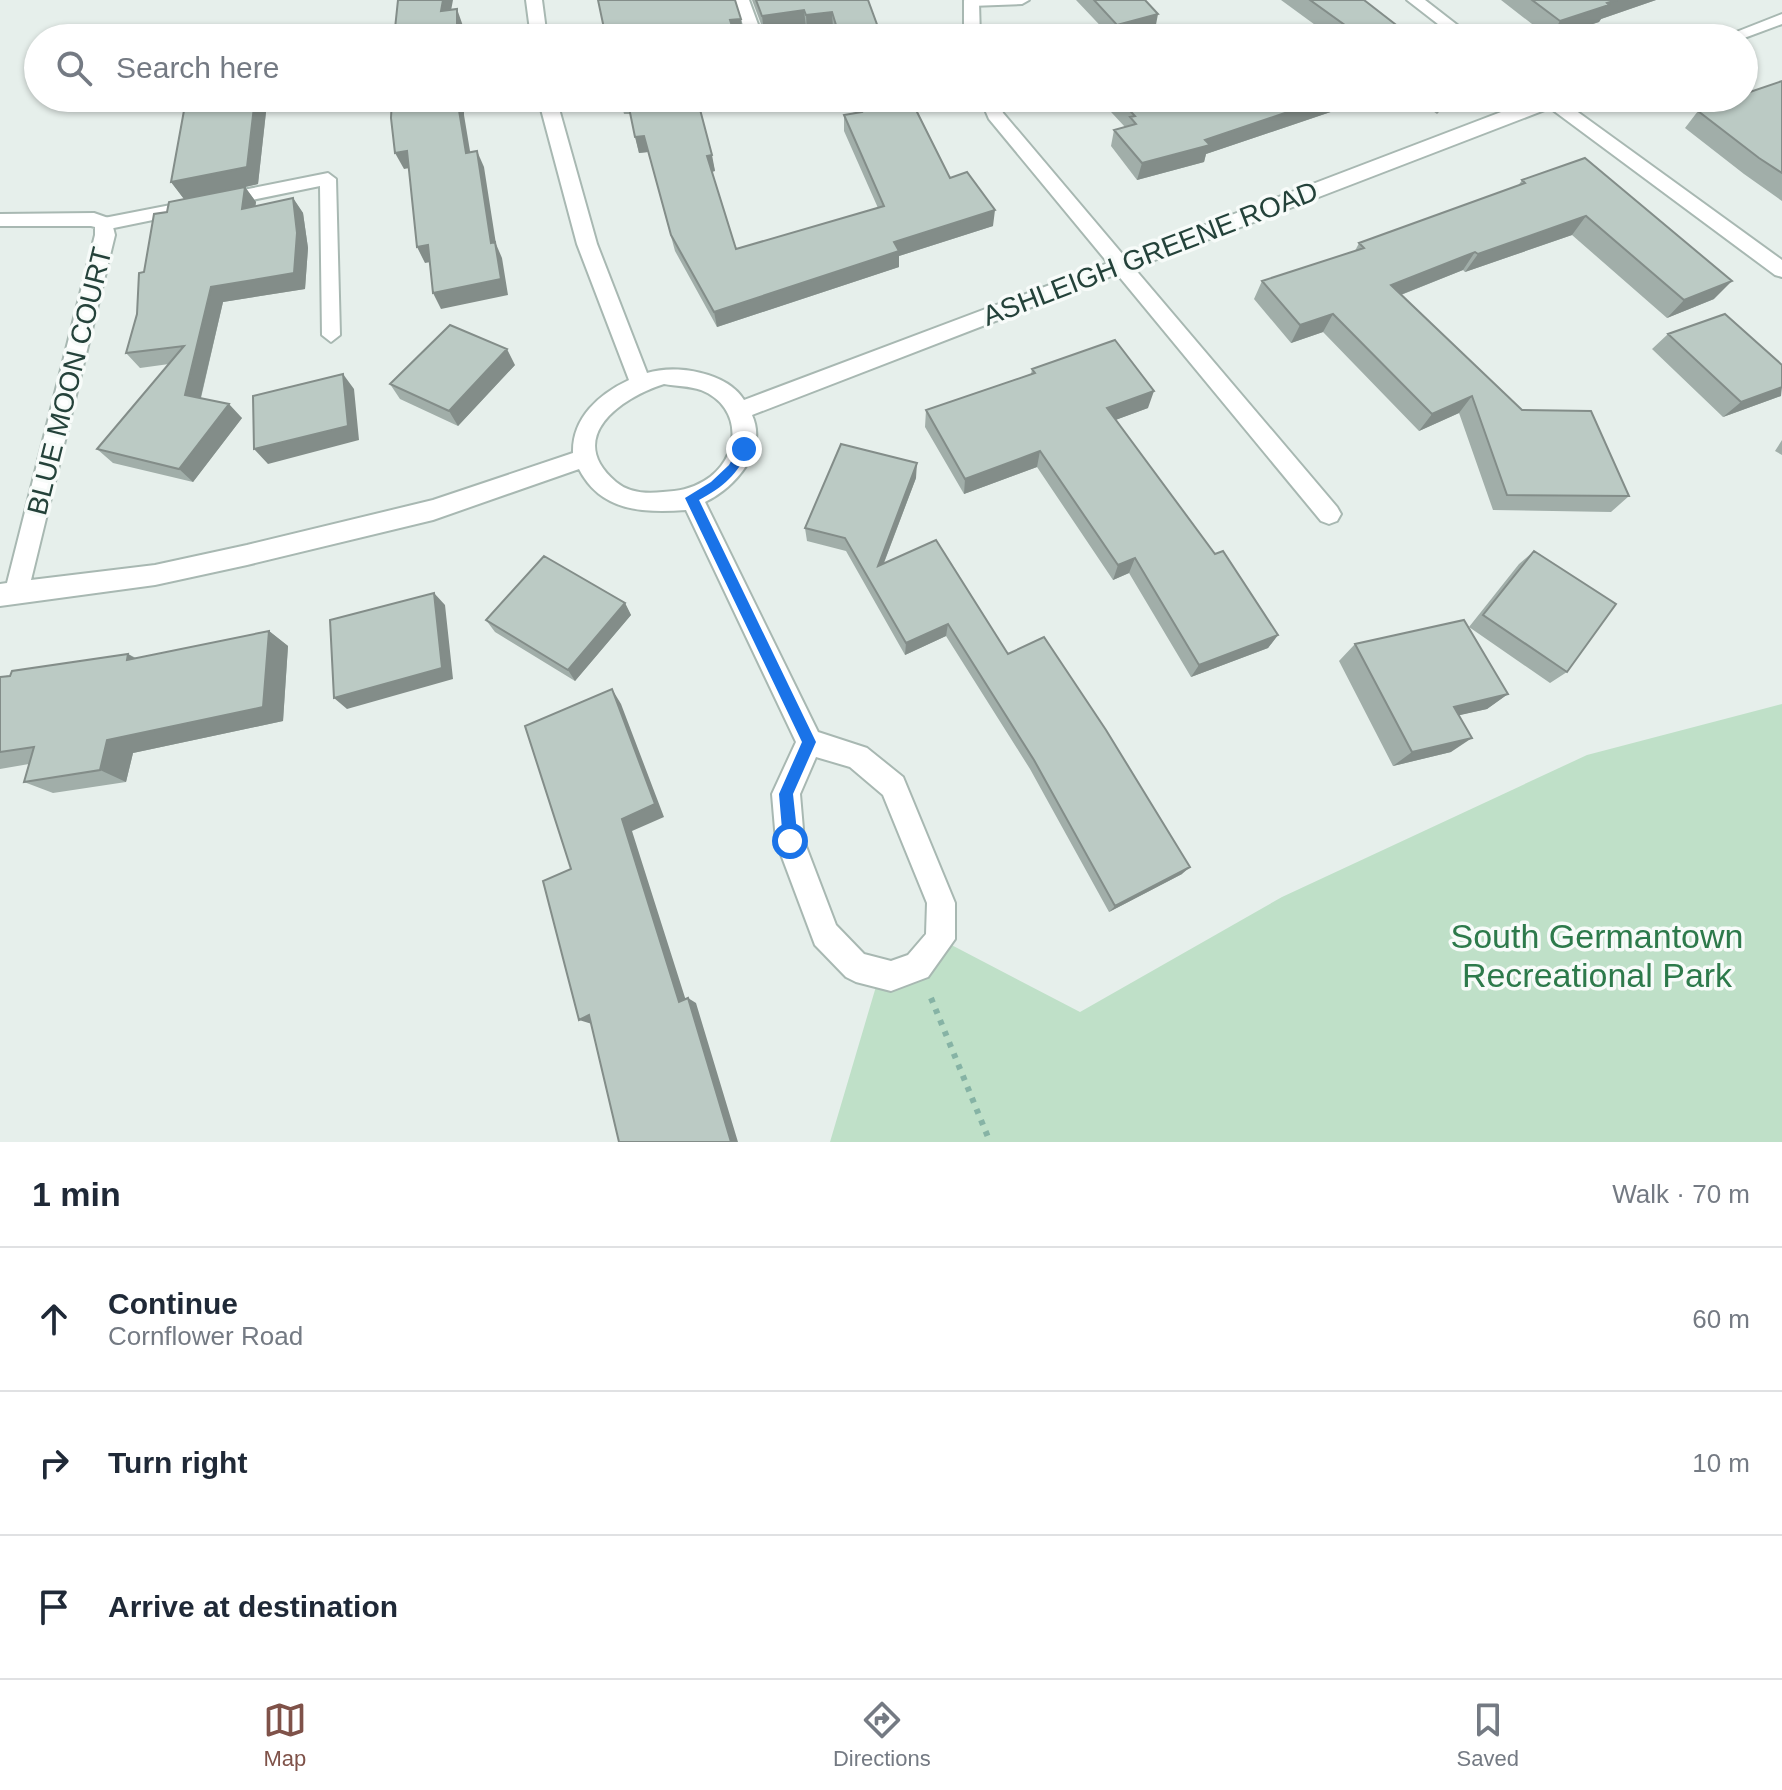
<!DOCTYPE html>
<meta charset="utf-8">
<style>
body{margin:0;font-family:Helvetica,sans-serif;background:#f6f6f7;color:#1f2937}
.stop{position:absolute;width:24px;height:24px;margin:-18px;border:6px solid #1a73e8;border-radius:50%;background:#fff}
.stop.end{background:#1a73e8;border-color:#fff;box-shadow:0 2px 8px #0008}
.list{margin:0;padding:0;list-style:none}
h2{display:flex;justify-content:space-between;align-items:center;height:104px;margin:0;padding:0 32px;font-size:34px}
h2 small{font-size:26px;font-weight:400;color:#747a83}
.list li{display:grid;grid-template-columns:52px 1fr auto;gap:24px;align-items:center;box-sizing:border-box;height:144px;padding:0 32px;border-top:2px solid #e0e1e3}
.list b{display:block;font-size:30px;white-space:nowrap}
.list p{margin:0;font-size:26px;white-space:nowrap;color:#747a83}
.list em{font-size:26px;font-style:normal;color:#747a83}
.icon{flex:none;width:44px;height:44px;fill:none;stroke:currentColor;stroke-width:2;stroke-linecap:round;stroke-linejoin:round}
.map{position:relative;flex:none;width:1782px;height:1142px;overflow:hidden}
.search{position:absolute;background:#fff;box-shadow:0 2px 6px #0004;left:24px;right:24px;top:24px;height:88px;display:flex;align-items:center;gap:20px;box-sizing:border-box;padding:0 28px;border-radius:44px;color:#747a83;font-size:30px}
.sheet{height:536px;background:#fff}
nav{display:flex;justify-content:space-around;align-items:center;box-sizing:border-box;height:112px;border-top:2px solid #e0e1e3;background:#fff;font-size:22px;color:#747a83}
nav a{display:grid;justify-items:center;gap:4px}
nav .on{color:#7f5249}
.map>svg:first-child{display:block}
.green{fill:#bfe0c8}
.lines{fill:none;stroke-linecap:round;stroke-linejoin:round}
.lane-casing{stroke:#a8b8b2;stroke-width:4}
.street-casing{stroke:#a8b8b2;stroke-width:4}
.path{stroke:#86b3a5;stroke-width:6;stroke-dasharray:5 7;stroke-linecap:butt}
.lane{fill:#fff;fill-rule:evenodd}
.street{fill:#fff;fill-rule:evenodd}
.wall{fill:#a1aea9}
.shaded-wall{fill:#838d89}
.building{fill:#bbcac4;stroke:#838d89;stroke-width:2}
.route{fill:#1a73e8}
.labels{text-anchor:middle;stroke-width:7;stroke-linejoin:round;paint-order:stroke}
.street-label{font-size:28px;fill:#24423a;stroke:#f7fbf9}
.near-park-label{font-size:34px;fill:#2d7a4b;stroke:#f7fbf9}
</style>
<div class="map">
<svg width="1782" height="1142" viewBox="0 0 1782 1142">
<rect width="100%" height="100%" fill="#e6efeb"/>
<path class="green" d="M1782 704V1142H830L880 973 940 939 1080 1012 1282 897 1587 755Z"/>
<g class="lines">
<defs>
<path id="lane" d="M735 0H749L763 38H747Z
M965 0H1029L1022 4 971 6 966 5Z
M972 28 977 29V35L928 38 936 33Z
M328 173 336 179 340 335 331 342 322 335 320 186 223 206 214 200 223 194Z
M181 203 187 205 190 209 187 213 104 230 95 224 104 218Z"/>
<path id="street" d="M526 0H542L547 38H531Z
M964 0 979 2 980 38H964Z
M1407 0H1425L1474 38H1456Z
M1782 14V24L1744 38H1721Z
M538 98H556L597 244 647 373C676 364 727 372 744 400L1108 263 989 119 980 98H998L1003 113 1124 256 1538 98H1569L1564 102 1782 260V277L1775 275 1550 108 1134 268 1337 507 1341 514 1337 521 1329 524 1321 521 1117 274 752 415C768 450 735 488 705 502L818 732 867 748 903 777 955 903V939L928 977 891 991 856 982 846 977 815 945 776 841 772 794 796 742 686 510C644 513 601 512 579 469L433 520 247 565 155 585 0 606V584L7 583 95 235V227L91 226H0V214L94 213 111 219 115 235 31 580 155 565 247 545 433 500 573 453C572 418 599 394 629 380L577 244ZM664 384C675 386 690 386 701 390 744 407 741 459 704 481 691 489 678 491 663 492 647 494 629 493 616 482 564 438 620 398 664 384ZM816 757 850 767 883 795 927 903 926 934 908 955 891 961 864 954 836 925 804 841 800 794Z"/>
</defs>
<use href="#lane" class="lane-casing"/>
<use href="#street" class="street-casing"/>
<path class="path" d="M931 998 990 1142"/>
<use href="#lane" class="lane"/>
<use href="#street" class="street"/>
</g>
<path class="wall" d="M752 0H868L882 38H835L833 28 807 32 806 27 764 32Z
M1076 0H1145L1155 30 1124 38 1111 37Z
M1281 0H1364L1413 38H1333Z
M1501 0H1656L1601 19 1599 22 1550 38Z
M1782 81V201L1744 174 1685 128 1698 111Z
M172 98H258L266 112 258 184 245 187 256 202 255 206 293 198 303 213 308 248 305 289 223 302 201 398 242 418 193 482 113 463 97 449 169 364 140 368 126 353 137 314 144 272 167 212 184 199 171 182 184 109Z
M620 98H697L715 171 712 172 736 249 878 208 844 131V115L857 112 853 98H911L950 178 993 226 899 256V267L717 327 675 251 648 152 639 153 630 114H624Z
M1098 98H1186L1190 102 1203 98H1372L1206 154 1204 162 1137 180 1111 146 1114 130 1125 127Z
M1415 98H1450L1437 114Z
M1585 158 1714 299 1667 318 1572 235 1465 272 1463 270 1401 295 1522 410 1629 496 1611 512 1493 510 1459 413 1419 431 1323 332 1291 343 1254 299 1262 281 1355 251 1359 243 1518 186 1522 180Z
M1668 334 1781 396 1723 417 1652 349Z
M515 365 458 426 400 399 390 384Z
M1032 369 1148 408 1115 420 1215 554 1278 635 1268 648 1191 677 1129 573 1113 580 1037 467 964 494 925 427 926 410 1031 374Z
M1782 440V455L1775 451Z
M916 478 884 563 1008 654 1182 874 1109 912 1030 769 946 636 905 655 846 551 807 541 805 528Z
M1534 551 1567 672 1550 683 1469 627 1519 564Z
M625 603 631 615 575 681 495 632 486 620Z
M269 631 288 646 283 721 133 753 126 782 53 793 24 782 29 764 0 769V677L128 654 136 658Z
M1355 644 1508 694 1487 709 1459 715 1451 752 1393 766 1339 661Z"/>
<path class="shaded-wall" d="M443 0H453L448 27 441 11Z
M1617 0H1656L1601 19 1599 22 1550 38 1560 21Z
M457 9 463 26V38H457Z
M804 10 806 27 764 32 762 16Z
M832 12 833 28 807 32 806 15Z
M1158 14 1155 30 1124 38H1114L1117 25Z
M741 19 743 35 732 37 730 20Z
M255 98H258L266 112 258 184 245 187 256 202 253 225 184 199 171 182Z
M457 98H464V115L473 169 466 153Z
M1329 98H1372L1206 154 1204 162 1137 180 1142 163 1205 140Z
M1446 98H1450L1437 114Z
M644 136 648 152 639 153 635 137Z
M407 151 415 167 404 169 395 153Z
M477 151 484 167 496 244 502 258 508 295 441 309 433 293 491 243Z
M712 155 715 171 710 172 707 156Z
M293 198 303 213 308 248 305 289 223 302 198 409 185 395 211 287Z
M995 210 993 226 899 256V267L717 327 714 312 894 242Z
M1586 216 1572 235 1465 272 1478 254Z
M428 245 436 261 425 263 417 247Z
M1475 252 1463 270 1380 303 1391 285Z
M1732 281 1714 299 1667 318 1684 300Z
M1333 314 1323 332 1291 343 1300 325Z
M507 349 515 365 458 426 449 411Z
M343 374 354 389 359 440 268 464 254 449Z
M1782 387 1781 396 1723 417 1741 402Z
M1154 391 1148 408 1102 425 1107 408Z
M1472 396 1459 413 1419 431 1432 414Z
M229 404 242 418 193 482 179 469Z
M1040 451 1037 467 964 494 965 479Z
M917 463 916 478 878 578V566Z
M1135 558 1129 573 1113 580 1118 565Z
M434 593 445 605 453 679 347 709 334 698Z
M625 603 631 615 575 681 568 670Z
M948 624 946 636 905 655 906 643Z
M269 631 288 646 283 721 133 753 126 782 100 770 107 740Z
M1278 635 1268 648 1191 677 1199 665Z
M128 654 152 669 127 660Z
M612 689 621 704 664 817 632 831 688 1007 679 1002 622 819Z
M1508 694 1487 709 1434 721 1454 707Z
M1472 738 1451 752 1393 766 1412 752Z
M1190 867 1182 874 1109 912 1115 906Z
M688 998 696 1003 738 1142H731Z
M589 1015 592 1024 579 1020Z"/>
<path class="building" d="M398 0H443L441 11 457 9V38H394Z
M598 0H735L741 19 730 20 736 38H606Z
M756 0H868L882 38H840L832 12 806 15 804 10 762 16Z
M1094 0H1145L1158 14 1117 25Z
M1310 0H1364L1413 38H1363Z
M1532 0H1617L1607 3 1609 5 1560 21Z
M89 26H179L192 38H81Z
M1120 34 1124 38H1108Z
M1782 81V173L1759 158 1698 111 1733 98H1744V94Z
M178 98H255L247 167 171 182 185 105Z
M392 98H457L466 153 477 151 491 243 495 242 501 279 433 293 428 245 417 247 407 151 395 153 391 118Z
M620 98H697L712 155 707 156 736 249 884 206 844 115 862 112 857 98H910L950 178 967 172 995 210 894 242 899 251 714 312 671 235 644 136 635 137 627 98Z
M1118 98H1186L1190 102 1203 98H1329L1205 140 1210 145 1142 163 1114 130 1136 124 1130 117 1135 116Z
M1585 158 1732 281 1684 300 1586 216 1478 254 1475 252 1391 285 1522 410 1591 411 1629 496 1507 495 1472 396 1432 414 1333 314 1300 325 1262 281 1364 248 1359 243 1525 183 1522 180Z
M245 187 242 209 293 198 297 233 294 273 211 287 185 395 229 404 179 469 97 449 184 346 126 353 137 314 139 273 144 272 154 214 167 212 169 202Z
M1725 314 1782 365V387L1741 402 1668 334Z
M450 325 507 349 449 411 390 384Z
M1115 340 1154 391 1107 408 1215 554 1223 551 1278 635 1199 665 1135 558 1118 565 1040 451 965 479 926 410 1035 373 1032 369Z
M343 374 348 426 254 449 253 396Z
M841 444 917 463 878 566 936 540 1008 654 1044 637 1106 730 1190 867 1115 906 1034 760 948 624 906 643 845 538 805 528Z
M1534 551 1616 604 1567 672 1483 615Z
M544 556 625 603 568 670 486 620Z
M434 593 442 668 334 698 330 620Z
M1464 620 1508 694 1454 707 1472 738 1412 752 1355 644Z
M269 631 263 707 107 740 100 770 24 782 34 747 0 752V677L10 676 12 671 128 654 127 660Z
M612 689 655 804 622 819 679 1002 688 998 731 1142H619L589 1015 579 1020 543 881 571 869 525 726Z"/>
<path class="route" d="M744 444 750 449C737 474 724 487 699 500L816 742 793 794 798 841 790 849 783 841 779 794 802 742 685 498 711 482 729 465 740 445Z"/>
<g class="labels">
<g class="street-label">
<text transform="translate(1150 253) rotate(-21)" y="10">ASHLEIGH GREENE ROAD</text>
<text transform="translate(69 381) rotate(-76)" y="10">BLUE MOON COURT</text>
</g>
<g class="near-park-label">
<text x="1597" y="948">South Germantown<tspan x="1597" dy="39">Recreational Park</tspan></text>
</g>
</g>
</svg>
<div class="stop" style="left:790px;top:841px"></div>
<div class="stop end" style="left:744px;top:449px"></div>
<div class="search"><svg class="icon" aria-label="search" viewBox="0 0 24 24"><circle cx="10" cy="10" r="6"/><path d="M15 15l6 6"/></svg>Search here</div>
</div>
<section class="sheet">
<h2>1 min<small>Walk · 70 m</small></h2>
<ul class="list">
<li><svg class="icon" aria-label="ahead" viewBox="0 0 24 24"><path d="M12 20V5M6 11l6-6 6 6"/></svg><div><b>Continue</b><p>Cornflower Road</p></div><em>60 m</em></li>
<li><svg class="icon" aria-label="right" viewBox="0 0 24 24"><path d="M7 20v-9h11M14 6l5 5-5 5"/></svg><div><b>Turn right</b></div><em>10 m</em></li>
<li><svg class="icon" aria-label="arrive" viewBox="0 0 24 24"><path d="M6 21V4h12l-3 4 3 4H6"/></svg><div><b>Arrive at destination</b></div></li>
</ul>
</section>
<nav>
<a class="on"><svg class="icon" aria-label="map" viewBox="0 0 24 24"><path d="M3 6l6-2 6 2 6-2v14l-6 2-6-2-6 2zM9 4v14M15 6v14"/></svg>Map</a>
<a><svg class="icon" aria-label="directions" viewBox="0 0 24 24"><path d="M12 3l9 9-9 9-9-9zM9 14v-3h6M13 9l2 2-2 2"/></svg>Directions</a>
<a><svg class="icon" aria-label="saved" viewBox="0 0 24 24"><path d="M7 4h10v16l-5-4-5 4z"/></svg>Saved</a>
</nav>
